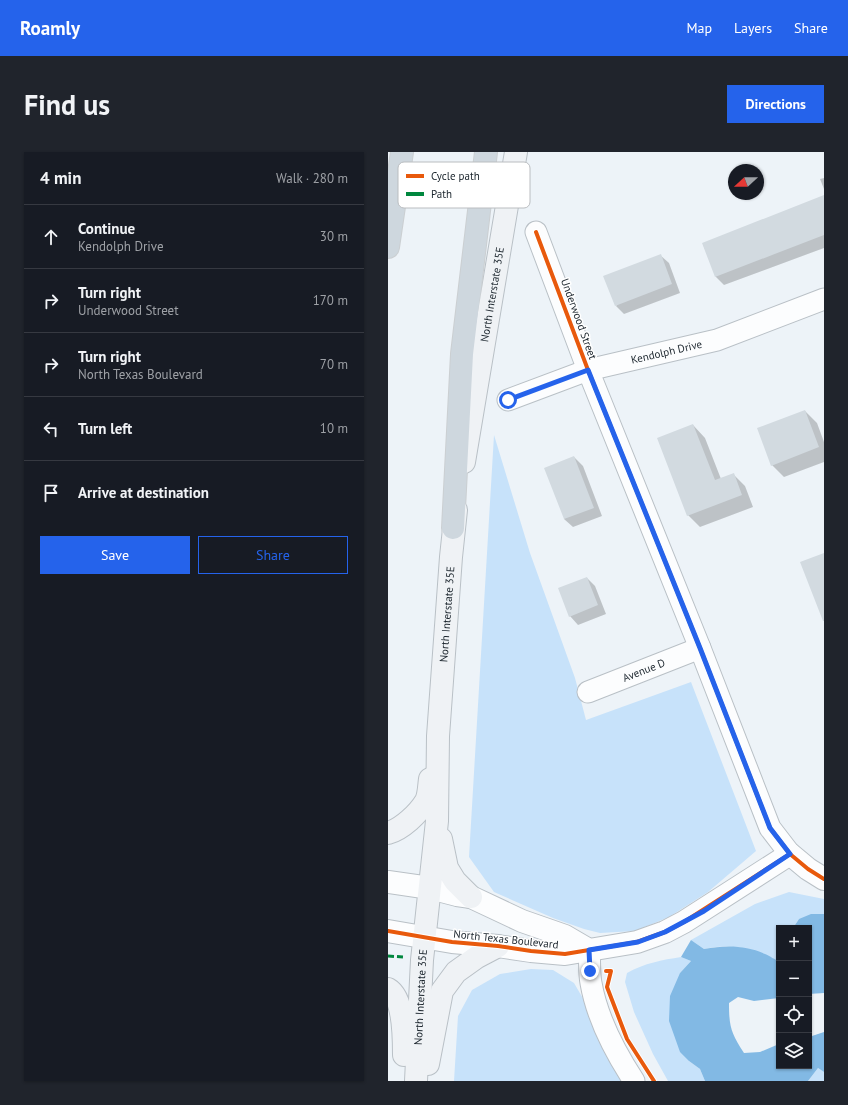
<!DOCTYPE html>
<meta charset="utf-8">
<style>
body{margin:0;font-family:"PT Sans",sans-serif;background:#20242c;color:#f1f3f6}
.controls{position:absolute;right:12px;bottom:12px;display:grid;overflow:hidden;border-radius:0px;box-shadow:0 1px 3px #0004}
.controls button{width:36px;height:36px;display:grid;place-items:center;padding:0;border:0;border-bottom:1px solid #363941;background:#171b24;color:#f1f3f6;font:20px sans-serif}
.compass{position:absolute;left:340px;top:12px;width:36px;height:36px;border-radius:50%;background:#171b24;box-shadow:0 1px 3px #0004;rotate:249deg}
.stop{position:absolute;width:12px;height:12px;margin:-9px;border:3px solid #2563eb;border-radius:50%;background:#fff}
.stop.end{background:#2563eb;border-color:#fff;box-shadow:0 1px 4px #0008}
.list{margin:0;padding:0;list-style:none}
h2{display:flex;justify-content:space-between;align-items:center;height:52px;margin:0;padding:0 16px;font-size:17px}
h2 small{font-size:13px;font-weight:400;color:#9ea1a6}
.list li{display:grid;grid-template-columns:26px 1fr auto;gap:12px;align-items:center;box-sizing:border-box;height:64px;padding:0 16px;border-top:1px solid #363941}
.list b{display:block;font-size:15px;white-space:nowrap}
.list p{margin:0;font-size:13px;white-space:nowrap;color:#9ea1a6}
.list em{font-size:13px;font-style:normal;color:#9ea1a6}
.actions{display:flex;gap:8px;padding:12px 16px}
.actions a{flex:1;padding:9px 0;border:1px solid #2563eb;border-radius:0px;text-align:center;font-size:14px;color:#2563eb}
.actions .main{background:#2563eb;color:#fff}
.icon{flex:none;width:22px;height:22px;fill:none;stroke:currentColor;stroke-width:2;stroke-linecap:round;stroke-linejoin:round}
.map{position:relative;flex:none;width:436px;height:929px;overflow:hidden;border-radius:0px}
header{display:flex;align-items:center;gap:24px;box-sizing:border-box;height:56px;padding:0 20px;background:#2563eb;color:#fff}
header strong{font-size:19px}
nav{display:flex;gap:22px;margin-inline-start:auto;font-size:14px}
.intro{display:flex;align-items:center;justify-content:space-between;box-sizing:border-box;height:96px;padding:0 24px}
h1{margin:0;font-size:28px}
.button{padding:10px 18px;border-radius:0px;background:#2563eb;color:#fff;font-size:14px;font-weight:700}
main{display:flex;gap:24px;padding:0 24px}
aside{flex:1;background:#171b24;border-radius:0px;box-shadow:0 1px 3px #0004}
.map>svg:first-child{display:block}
.green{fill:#c7e2fa}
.water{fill:#82b9e4}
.shadow{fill:#0003}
.building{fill:#d2dae0}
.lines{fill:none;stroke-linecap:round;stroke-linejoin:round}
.minor-casing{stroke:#b9c0c6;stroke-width:23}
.tertiary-casing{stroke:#b9c0c6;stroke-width:24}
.secondary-casing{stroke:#b9c0c6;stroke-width:24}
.motorway-casing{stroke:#cbcfd2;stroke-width:24}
.minor{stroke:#fcfdfe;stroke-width:21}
.tertiary{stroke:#fcfdfe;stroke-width:22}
.secondary{stroke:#eff2f5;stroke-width:22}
.motorway{stroke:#ced7de;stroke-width:22}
.quiet{stroke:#00873e;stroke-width:3;stroke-dasharray:6 3;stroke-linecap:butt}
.cycleway-casing{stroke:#fff;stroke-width:6}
.cycleway{stroke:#e8590c;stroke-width:4}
.route{stroke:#2563eb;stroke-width:5}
.labels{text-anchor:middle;stroke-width:3;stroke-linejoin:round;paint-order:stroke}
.street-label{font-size:11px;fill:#1a242c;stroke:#fff}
.key{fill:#fff;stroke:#babdc0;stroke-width:1}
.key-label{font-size:11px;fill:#1a242c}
</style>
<header>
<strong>Roamly</strong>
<nav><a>Map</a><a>Layers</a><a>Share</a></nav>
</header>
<div class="intro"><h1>Find us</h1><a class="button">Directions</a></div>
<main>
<aside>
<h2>4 min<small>Walk · 280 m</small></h2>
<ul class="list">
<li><svg class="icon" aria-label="ahead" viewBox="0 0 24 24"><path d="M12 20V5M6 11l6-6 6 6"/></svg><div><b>Continue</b><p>Kendolph Drive</p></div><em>30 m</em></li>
<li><svg class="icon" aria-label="right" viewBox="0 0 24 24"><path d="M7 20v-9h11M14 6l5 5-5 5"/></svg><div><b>Turn right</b><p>Underwood Street</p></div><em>170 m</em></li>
<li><svg class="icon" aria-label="right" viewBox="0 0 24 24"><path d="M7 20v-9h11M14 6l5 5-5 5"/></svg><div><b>Turn right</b><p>North Texas Boulevard</p></div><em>70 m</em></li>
<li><svg class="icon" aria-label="left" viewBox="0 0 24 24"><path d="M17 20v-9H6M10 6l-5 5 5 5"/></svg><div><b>Turn left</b></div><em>10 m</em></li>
<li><svg class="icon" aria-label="arrive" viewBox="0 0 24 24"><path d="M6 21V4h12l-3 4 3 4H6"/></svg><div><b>Arrive at destination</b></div></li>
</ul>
<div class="actions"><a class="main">Save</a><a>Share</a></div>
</aside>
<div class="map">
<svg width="436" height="929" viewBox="0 0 436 929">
<rect width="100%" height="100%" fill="#edf3f8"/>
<path class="green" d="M106 283 142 401 187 526 198 568 303 530 368 699 320 740 281 765 247 779 212 781 196 777 165 766 106 740 81 705Z
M401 740 436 747V767H411L405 776H391V810C366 796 344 791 316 797L303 788 367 752Z
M293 805 303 809 292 821 301 909 312 917 317 929H280L265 902 246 860 237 830 239 821C257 811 274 808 293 805Z
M143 817 165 818 186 831 200 855 235 929H66L70 864 84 838 112 822Z
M430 916 436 920V929H420Z"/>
<path class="water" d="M423 762H436V841L421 842V776H405L411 767Z
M303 788 316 797C337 793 358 793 377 802 382 804 387 808 391 809V846L366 849 350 845 341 851C341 875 343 881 356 901L372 900 391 892V914H421V885L436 880V920L430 916 420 929H317L312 917 301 909 292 900 281 869 282 844 292 821 303 809 293 805Z"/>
<path class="shadow" d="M436 26V37L432 27Z
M436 44V96L336 133 328 125 315 92Z
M272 103 281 111 292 141 236 162 228 154Z
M417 259 429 271 436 290V310L396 325 384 313Z
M305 273 317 286 333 327 345 322 357 334 365 355 312 375 300 363Z
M186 305 195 314 214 364 185 375 176 367Z
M199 426 207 434 218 462 190 473 182 464Z"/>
<path class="building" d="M436 43V83L327 125 314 91Z
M273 102 284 132 227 154 215 124Z
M417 258 431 295 383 314 369 276Z
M305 272 327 328 346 321 354 343 299 364 269 286Z
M186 304 206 356 176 367 156 316Z
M436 401V469H435L412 410Z
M199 425 210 453 181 465 170 436Z"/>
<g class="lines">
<defs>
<g id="minor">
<path d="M148 80 200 218 312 496 382 676 402 702"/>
<path id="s1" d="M120 248 200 218 329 188 436 147"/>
<path id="s2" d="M200 540 312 496"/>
<path d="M201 798C202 809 201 821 203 831 209 866 227 900 246 929"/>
</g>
<path id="tertiary" d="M0 730 42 736 69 743 83 745 134 769 177 784 201 798
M0 779 64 790 110 794 143 799 177 802 249 790 277 780 296 770 402 702 420 717 436 727"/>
<g id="secondary">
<path id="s3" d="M76 310 128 0"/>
<path d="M0 681C14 677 30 662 38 649 41 643 41 634 42 627"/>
<path d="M53 687 59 716 67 729 83 745"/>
<path d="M0 837C16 846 16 887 16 903"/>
<path d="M40 912 54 839 68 820 89 805 110 794"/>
<path id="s4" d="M28 929 34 808 49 669 50 584 63 405 68 358"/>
</g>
<path id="motorway" d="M0 95 14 0
M65 376 74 202 98 0"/>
</defs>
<use href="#minor" class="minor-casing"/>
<use href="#tertiary" class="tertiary-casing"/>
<use href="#secondary" class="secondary-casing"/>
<use href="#motorway" class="motorway-casing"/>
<use href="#minor" class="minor"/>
<use href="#tertiary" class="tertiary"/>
<use href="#secondary" class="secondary"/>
<use href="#motorway" class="motorway"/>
<path class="quiet" d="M0 804 15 805"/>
<defs>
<path id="cycleway" d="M148 80 200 218 312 496 382 676 402 702 420 717 436 727
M0 779 64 790 110 794 143 799 177 802 249 790 277 780 296 770 402 702
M218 819H223L219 835 239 887 266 929"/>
</defs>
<use href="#cycleway" class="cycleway-casing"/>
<use href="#cycleway" class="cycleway"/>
</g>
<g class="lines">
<path class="route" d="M120 248 200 218 312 496 382 676 402 702 316 759 277 780 250 790 201 798 202 819"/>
</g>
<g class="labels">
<g class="street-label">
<text dy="4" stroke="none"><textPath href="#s3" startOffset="170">North Interstate 35E</textPath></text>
<text transform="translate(191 167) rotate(70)" y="4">Underwood Street</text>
<text dy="4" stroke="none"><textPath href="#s1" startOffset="166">Kendolph Drive</textPath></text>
<text dy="4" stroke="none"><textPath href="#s4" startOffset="468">North Interstate 35E</textPath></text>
<text dy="4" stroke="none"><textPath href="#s2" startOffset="60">Avenue D</textPath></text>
<text transform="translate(118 787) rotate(6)" y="4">North Texas Boulevard</text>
<text dy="4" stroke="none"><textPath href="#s4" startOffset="84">North Interstate 35E</textPath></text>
</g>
</g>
<rect x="10" y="10" width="132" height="46" rx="6" class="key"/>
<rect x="18" y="22" width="18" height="4" fill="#e8590c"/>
<rect x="18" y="40" width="18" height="4" fill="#00873e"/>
<g class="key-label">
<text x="43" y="28">Cycle path</text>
<text x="43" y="46">Path</text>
</g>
</svg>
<div class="controls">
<button>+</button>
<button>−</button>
<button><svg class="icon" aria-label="locate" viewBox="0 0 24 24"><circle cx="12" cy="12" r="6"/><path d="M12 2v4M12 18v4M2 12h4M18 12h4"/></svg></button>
<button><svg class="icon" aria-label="layers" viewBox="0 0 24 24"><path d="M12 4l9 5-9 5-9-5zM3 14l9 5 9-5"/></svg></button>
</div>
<svg class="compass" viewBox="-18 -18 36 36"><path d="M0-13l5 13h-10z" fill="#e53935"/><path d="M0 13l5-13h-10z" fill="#9ea1a6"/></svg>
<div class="stop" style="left:120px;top:248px"></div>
<div class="stop end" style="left:202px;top:819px"></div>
</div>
</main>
